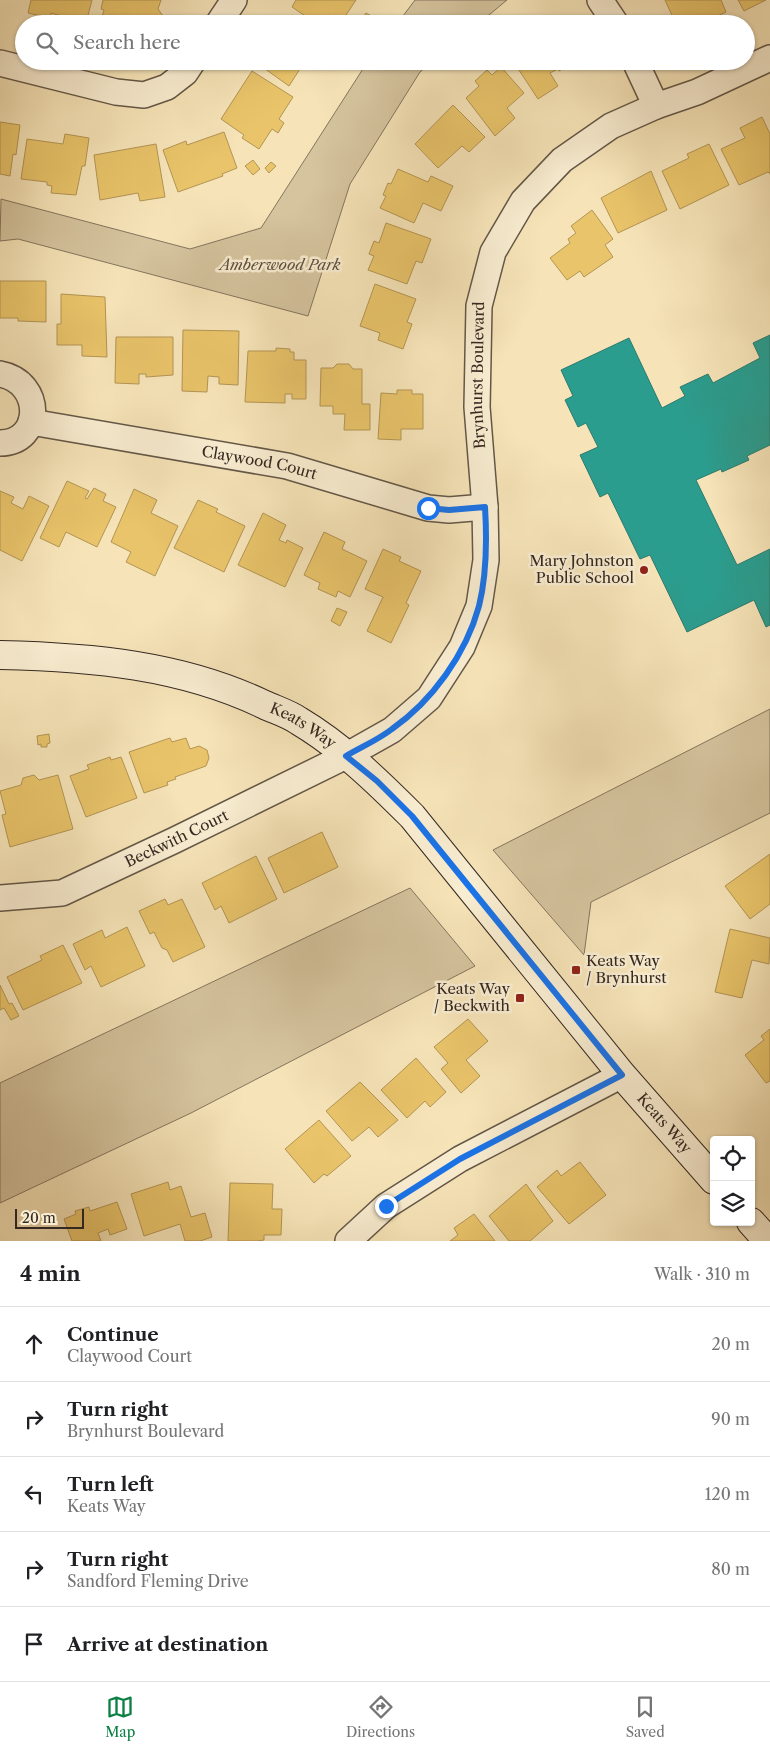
<!DOCTYPE html>
<meta charset="utf-8">
<style>
body{margin:0;font-family:"Libre Caslon Text",serif;background:#f2f2f2;color:#202124}
.controls{position:absolute;right:15px;bottom:15px;display:grid;overflow:hidden;border-radius:5px;box-shadow:0 1px 4px #0004}
.controls button{width:45px;height:45px;display:grid;place-items:center;padding:0;border:0;border-bottom:1px solid #e0e0e0;background:#fff;color:#202124;font:25px sans-serif}
.scale{position:absolute;left:15px;bottom:12px;width:69px;box-sizing:border-box;padding-left:5px;border:2px solid #342821;border-top:0;font-size:14px;line-height:18px;white-space:nowrap;color:#342821;-webkit-text-stroke:4px #f9edd1;paint-order:stroke}
.stop{position:absolute;width:15px;height:15px;margin:-11px;border:4px solid #1a73e8;border-radius:50%;background:#fff}
.stop.end{background:#1a73e8;border-color:#fff;box-shadow:0 1px 5px #0008}
.list{margin:0;padding:0;list-style:none}
h2{display:flex;justify-content:space-between;align-items:center;height:65px;margin:0;padding:0 20px;font-size:21px}
h2 small{font-size:16px;font-weight:400;color:#757577}
.list li{display:grid;grid-template-columns:32px 1fr auto;gap:15px;align-items:center;box-sizing:border-box;height:75px;padding:0 20px;border-top:1px solid #e0e0e0}
.list b{display:block;font-size:19px;white-space:nowrap}
.list p{margin:0;font-size:16px;white-space:nowrap;color:#757577}
.list em{font-size:16px;font-style:normal;color:#757577}
.icon{flex:none;width:28px;height:28px;fill:none;stroke:currentColor;stroke-width:2;stroke-linecap:round;stroke-linejoin:round}
.map{position:relative;flex:none;width:770px;height:1241px;overflow:hidden}
.search{position:absolute;background:#fff;box-shadow:0 1px 4px #0004;left:15px;right:15px;top:15px;height:55px;display:flex;align-items:center;gap:12px;box-sizing:border-box;padding:0 18px;border-radius:28px;color:#757577;font-size:19px}
.sheet{height:440px;background:#fff}
nav{display:flex;justify-content:space-around;align-items:center;box-sizing:border-box;height:70px;border-top:1px solid #e0e0e0;background:#fff;font-size:14px;color:#757577}
nav a{display:grid;justify-items:center;gap:2px}
nav .on{color:#0b8043}
.map>svg:first-child{display:block}
.green{fill:#d5c49e;stroke:#847660}
.homes{fill:#e9c46a;stroke:#b39554}
.schools{fill:#2a9d8f;stroke:#2d7a6e}
.lines{fill:none;stroke-linecap:round;stroke-linejoin:round}
.street-casing{stroke:#645747;stroke-width:28}
.secondary-casing{stroke:#342821;stroke-width:30}
.street{stroke:#f9edd1;stroke-width:25}
.secondary{stroke:#f9edd1;stroke-width:28}
.route{stroke:#1a73e8;stroke-width:6}
.poi-dot{fill:#8f2418;stroke:#f9edd1;stroke-width:2}
.labels{text-anchor:middle;stroke-width:5;stroke-linejoin:round;paint-order:stroke}
.park-label{font-size:15px;font-style:italic;fill:#5c4f40;stroke:#f9edd1}
.street-label{font-size:15px;fill:#342821;stroke:#f9edd1}
.poi-label{font-size:15px;fill:#342821;stroke:#f9edd1;text-anchor:end}
</style>
<div class="map">
<svg width="770" height="1241" viewBox="0 0 770 1241">
<rect width="100%" height="100%" fill="#f6e4b8"/>
<filter id="stains"><feTurbulence type="fractalNoise" baseFrequency=".004" numOctaves="4"/><feColorMatrix values="0 0 0 0 .2 0 0 0 0 .09 0 0 0 0 .02 0 0 0 .5 -.17"/></filter>
<radialGradient id="worn" r=".72"><stop offset=".6" stop-color="#630" stop-opacity="0"/><stop offset="1" stop-color="#630" stop-opacity=".3"/></radialGradient>
<path class="green" d="M415 0H507L478 24H397Z
M368 61H433L420 72 350 184 308 316 18 239 0 241 1 199 190 249 261 228Z
M770 709V813L591 902 584 955 493 850Z
M410 888 475 966 191 1113 0 1203V1083Z"/>
<path class="homes" d="M31 0H92L86 23 51 13 50 18 28 13Z
M103 0H161L158 9 163 16 161 24H100L104 10 101 9Z
M296 0H356L344 18 340 15 335 24H317L292 7Z
M665 0H721L726 12 701 24H676Z
M738 0H766L744 11Z
M366 13 375 18 371 24 360 21Z
M292 15 304 24H286Z
M254 61H305L289 86Z
M355 61H365L360 68 354 64Z
M513 61H573L574 62 559 71 558 69 550 73 558 86 538 99Z
M501 67 524 93 507 108 515 118 495 136 466 98 479 86 475 81 487 70 492 75Z
M252 71 293 97 279 119 284 123 278 133 272 129 259 149 242 138 244 135 221 119Z
M453 105 485 137 469 152 462 146 438 168 415 144Z
M762 117 770 134V174L768 172 739 185 721 149 745 138 740 128Z
M0 122 20 125 16 155 13 154 10 176 0 174Z
M224 132 237 168 222 174 223 176 178 192 163 150 186 141 187 145Z
M65 134 89 138 85 166H82L76 195 51 193 52 186 47 185V182L21 179 27 139 63 144Z
M156 144 165 197 140 201 138 193 100 200 94 155Z
M709 144 729 185 680 209 662 171 689 158 687 154Z
M253 160 260 169 253 175 245 166Z
M271 162 276 166 269 173 265 168Z
M398 169 428 182 431 176 453 186 441 211 423 203 414 223 380 208 386 196 383 195 388 183 391 184Z
M651 171 667 210 618 233 601 198Z
M592 210 613 239 605 245 613 257 584 277 580 271 567 280 550 258 570 243 568 239 576 233 571 226Z
M386 223 431 239 422 263 416 261 407 284 368 270 374 256 369 254 374 241 379 243Z
M0 281H46V322L18 321V318H0Z
M375 284 416 299 407 322 412 324 403 349 378 340 380 333 360 326Z
M61 294 105 297 107 357 82 356V345H57V324H61Z
M183 330 239 331 238 385 219 384V377L208 376 207 392 182 391Z
M116 337H173V375L146 377V374H139V384L115 383Z
M276 348 290 349V352H294V360H306V399H292V394H285V403L245 402 248 351H276Z
M337 364H349L353 369H362V404H370V430H344L345 414H333V406H320L321 368H333Z
M397 390H412V394H423V429H401V440L378 439 381 393 397 394Z
M67 481 89 491 85 498 87 499 94 488 106 494 103 501 116 507 97 547 66 532 59 547 40 538Z
M134 489 157 500 151 513 178 526 155 576 126 562 131 552 111 542Z
M0 491 14 497 11 503 23 509 29 496 49 506 22 561 0 550Z
M198 500 218 509 216 512 245 526 224 572 174 548Z
M263 513 286 525 279 540 286 543 287 540 303 548 285 587 238 565Z
M324 532 345 542 342 549 367 561 350 597 338 591 336 597 318 589 320 583 304 575Z
M383 549 401 557 399 561 421 571 406 603 409 605 391 643 367 631 383 597 365 589Z
M337 608 347 612 340 626 331 621Z
M49 734 50 743 47 744V747H41V744L38 745 37 736Z
M170 738 172 742 186 738 190 749 199 746 207 750 209 758 206 766 175 777 176 779 167 782 168 785 144 793 129 752Z
M110 757 111 760 121 757 137 798 86 817 70 776 89 769 87 765Z
M34 775 39 780 58 775 73 829 10 847 2 815 6 814 0 791 21 785 23 778Z
M322 832 338 867 284 893 268 858Z
M770 854V904L750 919 725 886Z
M256 856 277 899 229 923 221 906 215 910 202 883Z
M165 899 168 905 182 899 205 947 173 962 167 950 162 948 154 932 150 934 139 911Z
M127 927 145 966 101 987 91 966 85 970 73 944 102 930 105 938Z
M730 929 770 938 769 964 752 960 742 998 715 992Z
M63 945 82 983 23 1010 7 977 42 960 40 956Z
M0 985 9 1004 12 1003 19 1016 11 1020 4 1008 0 1010Z
M468 1019 488 1041 466 1060 480 1076 461 1093 441 1069 448 1063 434 1047Z
M770 1029V1081L766 1083 745 1055 764 1040 761 1036Z
M416 1058 446 1092 430 1107 425 1101 407 1118 381 1090Z
M360 1082 398 1120 378 1137 369 1127 352 1141 326 1111Z
M319 1120 351 1156 327 1176 324 1174 314 1183 285 1149Z
M580 1162 606 1195 569 1224 537 1187 557 1170 561 1176Z
M168 1182 170 1190 181 1186 191 1217 205 1213 212 1237 200 1241H185L180 1224 144 1236 131 1194Z
M230 1183 273 1184 272 1209H282L281 1235H264V1240L257 1241H228Z
M526 1184 553 1221 530 1241H509L489 1216Z
M117 1202 127 1229 110 1235 108 1229 98 1233 101 1241H72L64 1219 76 1214 75 1211 89 1207 90 1211Z
M474 1214 495 1241H450L458 1235 454 1228Z"/>
<path class="schools" d="M770 335V445L747 456 749 460 722 472 721 469 696 480 737 565 770 549V625L766 627 754 600 687 632 650 555 640 559 608 493 600 497 580 455 598 447 586 423 578 427 565 400 573 396 561 370 629 338 662 408 685 396 680 387 708 374 713 383 760 358 753 343Z"/>
<g class="lines">
<defs>
<g id="street">
<path d="M600 0 616 24"/>
<path d="M218 24 234 0"/>
<path d="M635 61 656 106"/>
<path d="M0 63 116 92 144 95 167 87 185 73 193 61"/>
<path d="M0 374C44 382 43 443 0 443"/>
<path id="s1" d="M31 422 287 466 428 508 449 510 485 507"/>
<path id="s2" d="M0 898 62 893 175 840 346 756 392 730 429 698 462 647 479 606 486 560 485 507 477 407 479 306 493 252 523 201 562 160 611 126 656 106 697 92 770 58"/>
<path d="M348 1241 386 1206 460 1159 622 1075"/>
</g>
<g id="secondary">
<path id="s3" d="M0 655C91 657 182 665 265 705 276 710 289 714 299 721 341 746 378 782 412 816L622 1075 714 1180"/>
<path d="M751 1222 768 1241"/>
</g>
</defs>
<use href="#street" class="street-casing"/>
<use href="#secondary" class="secondary-casing"/>
<use href="#street" class="street"/>
<use href="#secondary" class="secondary"/>
</g>
<g class="lines">
<path class="route" d="M386 1206 460 1159 622 1075 412 816 377 781 346 756C361 747 378 740 392 729 432 701 466 654 479 606 487 574 487 540 485 507L449 510 428 508"/>
</g>
<g class="poi-dot">
<circle cx="644" cy="570" r="5"/>
<rect x="571" y="965" width="10" height="10" rx="2.5"/>
<rect x="515" y="993" width="10" height="10" rx="2.5"/>
</g>
<g class="labels">
<g class="park-label">
<text x="280" y="270">Amberwood Park</text>
</g>
<g class="street-label">
<text dy="5" stroke="none"><textPath href="#s2" startOffset="816">Brynhurst Boulevard</textPath></text>
<text dy="5" stroke="none"><textPath href="#s1" startOffset="232">Claywood Court</textPath></text>
<text dy="5" stroke="none"><textPath href="#s3" startOffset="315">Keats Way</textPath></text>
<text dy="5" stroke="none"><textPath href="#s2" startOffset="189">Beckwith Court</textPath></text>
<text dy="5" stroke="none"><textPath href="#s3" startOffset="855">Keats Way</textPath></text>
</g>
<g class="poi-label">
<text x="634" y="566">Mary Johnston<tspan x="634" dy="17">Public School</tspan></text>
<text x="586" y="966" text-anchor="start">Keats Way<tspan x="586" dy="17">/ Brynhurst</tspan></text>
<text x="510" y="994">Keats Way<tspan x="510" dy="17">/ Beckwith</tspan></text>
</g>
</g>
<rect width="100%" height="100%" filter="url(#stains)"/>
<rect width="100%" height="100%" fill="url(#worn)"/>
</svg>
<div class="controls">
<button><svg class="icon" aria-label="locate" viewBox="0 0 24 24"><circle cx="12" cy="12" r="6"/><path d="M12 2v4M12 18v4M2 12h4M18 12h4"/></svg></button>
<button><svg class="icon" aria-label="layers" viewBox="0 0 24 24"><path d="M12 4l9 5-9 5-9-5zM3 14l9 5 9-5"/></svg></button>
</div>
<div class="scale">20 m</div>
<div class="stop" style="left:428px;top:508px"></div>
<div class="stop end" style="left:386px;top:1206px"></div>
<div class="search"><svg class="icon" aria-label="search" viewBox="0 0 24 24"><circle cx="10" cy="10" r="6"/><path d="M15 15l6 6"/></svg>Search here</div>
</div>
<section class="sheet">
<h2>4 min<small>Walk · 310 m</small></h2>
<ul class="list">
<li><svg class="icon" aria-label="ahead" viewBox="0 0 24 24"><path d="M12 20V5M6 11l6-6 6 6"/></svg><div><b>Continue</b><p>Claywood Court</p></div><em>20 m</em></li>
<li><svg class="icon" aria-label="right" viewBox="0 0 24 24"><path d="M7 20v-9h11M14 6l5 5-5 5"/></svg><div><b>Turn right</b><p>Brynhurst Boulevard</p></div><em>90 m</em></li>
<li><svg class="icon" aria-label="left" viewBox="0 0 24 24"><path d="M17 20v-9H6M10 6l-5 5 5 5"/></svg><div><b>Turn left</b><p>Keats Way</p></div><em>120 m</em></li>
<li><svg class="icon" aria-label="right" viewBox="0 0 24 24"><path d="M7 20v-9h11M14 6l5 5-5 5"/></svg><div><b>Turn right</b><p>Sandford Fleming Drive</p></div><em>80 m</em></li>
<li><svg class="icon" aria-label="arrive" viewBox="0 0 24 24"><path d="M6 21V4h12l-3 4 3 4H6"/></svg><div><b>Arrive at destination</b></div></li>
</ul>
</section>
<nav>
<a class="on"><svg class="icon" aria-label="map" viewBox="0 0 24 24"><path d="M3 6l6-2 6 2 6-2v14l-6 2-6-2-6 2zM9 4v14M15 6v14"/></svg>Map</a>
<a><svg class="icon" aria-label="directions" viewBox="0 0 24 24"><path d="M12 3l9 9-9 9-9-9zM9 14v-3h6M13 9l2 2-2 2"/></svg>Directions</a>
<a><svg class="icon" aria-label="saved" viewBox="0 0 24 24"><path d="M7 4h10v16l-5-4-5 4z"/></svg>Saved</a>
</nav>
